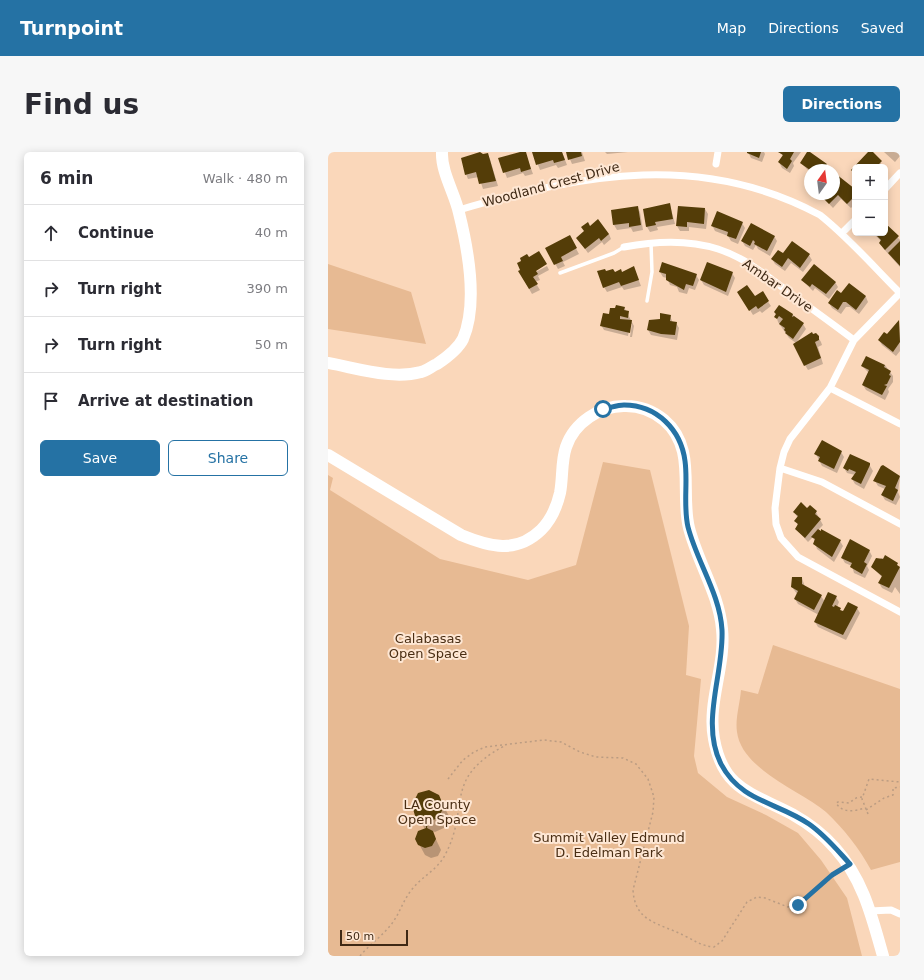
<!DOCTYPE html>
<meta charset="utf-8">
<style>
body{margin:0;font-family:"DejaVu Sans",sans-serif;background:#f7f7f7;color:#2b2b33}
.controls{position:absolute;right:12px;top:12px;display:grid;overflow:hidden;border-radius:6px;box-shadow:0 2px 10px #0003}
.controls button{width:36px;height:36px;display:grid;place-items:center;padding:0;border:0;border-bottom:1px solid #e1e1e2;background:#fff;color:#2b2b33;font:20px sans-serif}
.compass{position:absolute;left:476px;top:12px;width:36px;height:36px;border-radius:50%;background:#fff;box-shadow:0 2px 10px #0003;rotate:14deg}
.scale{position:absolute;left:12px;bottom:10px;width:68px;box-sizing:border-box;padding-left:4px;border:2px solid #3f2915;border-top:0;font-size:11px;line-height:14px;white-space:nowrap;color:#3f2915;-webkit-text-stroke:3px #fee7d4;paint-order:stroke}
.stop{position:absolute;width:12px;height:12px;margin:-9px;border:3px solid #2572a4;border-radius:50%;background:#fff}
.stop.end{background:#2572a4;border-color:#fff;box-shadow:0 1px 4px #0008}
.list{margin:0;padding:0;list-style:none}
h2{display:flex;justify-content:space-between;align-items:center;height:52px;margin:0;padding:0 16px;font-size:17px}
h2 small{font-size:13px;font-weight:400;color:#7c7c81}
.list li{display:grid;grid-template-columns:26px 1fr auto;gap:12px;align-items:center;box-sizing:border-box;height:56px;padding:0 16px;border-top:1px solid #e1e1e2}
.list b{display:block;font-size:15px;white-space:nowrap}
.list em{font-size:13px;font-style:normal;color:#7c7c81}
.actions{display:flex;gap:8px;padding:12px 16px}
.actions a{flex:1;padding:9px 0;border:1px solid #2572a4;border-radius:6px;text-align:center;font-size:14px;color:#2572a4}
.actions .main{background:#2572a4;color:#fff}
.icon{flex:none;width:22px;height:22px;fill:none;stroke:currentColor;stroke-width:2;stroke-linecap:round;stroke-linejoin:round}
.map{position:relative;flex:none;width:572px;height:804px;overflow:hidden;border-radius:6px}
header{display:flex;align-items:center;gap:24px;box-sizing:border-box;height:56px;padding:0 20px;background:#2572a4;color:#fff}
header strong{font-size:19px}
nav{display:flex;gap:22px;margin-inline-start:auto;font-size:14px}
.intro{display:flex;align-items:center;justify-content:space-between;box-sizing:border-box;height:96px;padding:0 24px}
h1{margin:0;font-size:28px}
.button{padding:10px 18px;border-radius:6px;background:#2572a4;color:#fff;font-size:14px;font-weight:700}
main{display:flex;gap:24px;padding:0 24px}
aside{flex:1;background:#fff;border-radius:6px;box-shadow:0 2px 10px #0003}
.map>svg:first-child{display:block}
.green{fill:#e7ba93}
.shadow{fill:#0003}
.building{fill:#543d08}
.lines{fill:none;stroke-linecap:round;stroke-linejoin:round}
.path{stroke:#bb9c82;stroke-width:1.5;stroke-dasharray:2 3;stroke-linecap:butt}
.lane{stroke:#fff;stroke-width:3.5}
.street{stroke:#fff;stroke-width:7}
.primary{stroke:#fff;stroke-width:12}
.route{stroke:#2572a4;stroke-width:5}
.labels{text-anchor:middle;stroke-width:4;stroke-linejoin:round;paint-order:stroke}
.street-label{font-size:13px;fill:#3f2915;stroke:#fee7d4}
.park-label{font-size:13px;fill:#4a2e14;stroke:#fee7d4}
</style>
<header>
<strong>Turnpoint</strong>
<nav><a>Map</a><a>Directions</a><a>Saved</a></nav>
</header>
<div class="intro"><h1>Find us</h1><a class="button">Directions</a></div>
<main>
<aside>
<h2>6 min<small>Walk · 480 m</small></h2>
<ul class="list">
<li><svg class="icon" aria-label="ahead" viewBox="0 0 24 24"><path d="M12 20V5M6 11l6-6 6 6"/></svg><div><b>Continue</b></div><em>40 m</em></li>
<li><svg class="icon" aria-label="right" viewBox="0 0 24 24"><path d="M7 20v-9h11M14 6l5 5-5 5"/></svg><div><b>Turn right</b></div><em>390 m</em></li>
<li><svg class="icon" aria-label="right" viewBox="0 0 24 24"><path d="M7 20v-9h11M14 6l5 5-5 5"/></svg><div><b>Turn right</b></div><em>50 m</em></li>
<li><svg class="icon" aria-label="arrive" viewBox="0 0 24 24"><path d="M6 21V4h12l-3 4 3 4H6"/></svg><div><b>Arrive at destination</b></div></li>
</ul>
<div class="actions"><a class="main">Save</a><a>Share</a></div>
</aside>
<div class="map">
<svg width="572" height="804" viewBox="0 0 572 804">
<rect width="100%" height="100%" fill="#fad7ba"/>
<path class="green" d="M0 112 83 140 98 192 0 177Z
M275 310 322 318 361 474 358 523 373 527 366 604 370 621 399 645 438 663 470 681 493 708 519 746 534 804H0V323L5 326 2 338 112 407 200 428 248 413Z
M445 493 572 537V710L543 718C531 696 516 677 498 660 472 638 414 618 409 580 407 567 412 551 413 538L430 542Z"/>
<path class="shadow" d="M197 0 205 22 197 24 195 21 179 26 172 7Z
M205 0H234L239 13 230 16 228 13 212 18Z
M239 0H254L257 9 244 12Z
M277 0H300L279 2Z
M420 0H436L437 2 434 10 423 6Z
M453 0H473L465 11 466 14 462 21 454 16 451 10 455 5Z
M542 0 556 15H527V23L524 18Z
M556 0H572V4L567 10Z
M153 1 155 3 159 2 162 7 170 34 155 37 151 25 140 27 138 22 146 2Z
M473 11 498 12 501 17 482 18V20Z
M506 25 527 39V52L523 56 513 47 505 56 492 42H506Z
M342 53 347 72 329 75 330 78 322 80 319 75 316 57Z
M309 55 312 60 315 78 305 80 303 76 289 78 286 73 284 59Z
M377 57 380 62 378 77 361 75V79H352L349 74Z
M414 71 417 76 410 92 403 89 400 84 387 79 384 73Z
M557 72 572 88V115L555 96 552 91 553 89 545 81H557Z
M262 75 281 82 283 87 276 93 274 90 260 101 249 86Z
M241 84 251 102 235 110 237 114 230 117 219 96Z
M446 84 449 89 442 104 430 97 428 93 425 98 417 94 414 89Z
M455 102 481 103 484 108 475 120 463 111 457 119 447 112 444 107Z
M219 114 221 118 210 124 212 128 207 130 212 138 204 142 191 119 203 121 204 122Z
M306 116 313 134 296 138 294 135 279 140 276 135 278 120 294 121Z
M332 120 368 123 371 128 367 138 361 136 359 142 351 140 349 135 342 133 339 126 335 125Z
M404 121 407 126 400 144 376 133 373 128Z
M474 128 507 130 510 135 501 147 487 136 485 139Z
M521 133 538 145 540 150 531 162 522 155H518L513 162 504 156 501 151 514 143Z
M411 140 426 146 434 141 443 154 434 161 432 159 425 163Z
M296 155 306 174 304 185H302L304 172H302L300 184 276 178 273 173 281 163Z
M447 160 465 163 475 172 478 177 468 191 461 186 450 170Z
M342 164 345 171H348L351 176 349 188 323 183 320 178 332 168Z
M571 169 572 199 568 204 554 193 551 188 559 184Z
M484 182 490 185 493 190 494 193 490 195 495 212 480 218 477 213Z
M557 213 565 224V230L560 237 561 240 557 248 538 238 535 233 541 221 534 214Z
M513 300 516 305 509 321 494 314 488 302Z
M542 314 545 319 536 337 527 332 524 327 527 323 519 321 516 316Z
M562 320 572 325 570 340 572 345 568 353 557 348 554 343 557 337 550 334 547 329Z
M482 354 488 360 495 373 490 378 512 389 515 394 506 410 489 397 485 385 480 390 468 377 470 374 468 369 470 366 466 360 479 357Z
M541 398 544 404 539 414 541 418 537 426 526 421 524 414 517 411 514 406Z
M553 406 564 408 572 416V442L567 435 564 441 554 436 551 431 554 425 544 415Z
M474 426 477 435 493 444 497 450 508 445 511 450 509 455 515 461 529 456 532 461 518 488 490 475 487 470 491 463 470 452 467 447 469 442 464 435Z
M109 642 121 664 118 675 107 680 104 679 113 698 110 704 103 706 97 703 91 692 97 677 85 658V653Z"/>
<path class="building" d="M152 0 155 2 160 1 168 29 151 32 148 20 137 23 133 6Z
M192 0H198L203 17 193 20 192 16 175 21 170 6Z
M204 0H234L237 8 226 11 225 8 208 13Z
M238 0H253L254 4 240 8Z
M419 0H433L431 6 419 1Z
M450 0H466L462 7 464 9 459 17 450 10 455 3Z
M479 0H482L499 12 494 18H482L472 11Z
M540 0H545L554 9 548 15H527V22L523 18Z
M508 22 527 37V44L519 52 510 43 501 52 491 42H506V24Z
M342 51 345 67 327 70 328 73 318 75 315 57Z
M310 54 313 73 301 75V71L285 73 283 58Z
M350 54 377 56 376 72 359 70V75L348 74Z
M389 59 415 70 408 87 399 84 400 80 383 74Z
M270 67 281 82 273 89 271 86 257 97 248 86 256 79 253 75 260 70 262 74Z
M423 71 447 84 439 99 426 92 427 90 425 88 422 94 413 89Z
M557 71 571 84 557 98 551 91 553 88 546 81H557Z
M242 83 249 96 233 105 235 109 226 113 217 96Z
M464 89 482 102 472 116 460 106 454 115 443 107 450 98 455 101Z
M572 89V114L560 101Z
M211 99 219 112 208 119 210 122 205 125 210 132 201 137 190 119 192 118 189 111 193 109 192 106 199 102 201 105Z
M334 110 369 122 365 134 358 132 356 138 338 128V122L331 120Z
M379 110 405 120 398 140 372 128Z
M486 112 508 130 498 142 484 132 482 135 473 128Z
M306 114 311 128 293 134 291 130 275 136 269 119 277 117 278 119 285 117 287 120 293 117 294 120Z
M521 131 538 144 528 158 518 150H515L510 158 500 151 509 138 513 141Z
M419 133 427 144 435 139 441 149 430 157 428 154 421 159 409 140Z
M288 153 297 155 296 158 301 159 300 166 292 164V167L304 168 302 181 272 174 275 161 281 162 282 156H287Z
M451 153 465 162 464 165 466 164 476 171 465 187 457 181 458 180 456 178 457 176 451 172 455 167 451 164 449 167 446 165 448 162 446 160Z
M332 161 343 163 342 169 349 170 347 183 333 182 319 178 321 168 332 167Z
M571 168 572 190 565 200 550 188 556 180 559 182Z
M484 180 485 182 488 181 491 184V188L487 190 493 206 476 214 465 192Z
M538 204 557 213 556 215 563 219 561 223 563 224 559 232 556 233 559 234 554 243 534 233 541 218 533 214Z
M494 288 514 299 506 317 490 309 492 305 486 302Z
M522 302 542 311V313L533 332 523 327 528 320 521 317 520 319 515 316Z
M555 313 572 324 567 336 570 338 565 349 553 343 558 334 545 329 553 314Z
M473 350 479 356 482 353 489 359 487 362 493 367 477 386 467 377 470 372 466 369 470 364 465 360Z
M490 377 493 379V377L513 388 504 405 485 392 487 387 483 385Z
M522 387 542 398 536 410 539 412 534 422 522 415 524 411 513 406Z
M557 403 570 411 569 413 572 415 561 436 550 431 554 424 543 415 548 406 555 407Z
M464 425H474V432L494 443 486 458 466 447 470 439 463 435Z
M500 440 509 444 504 454 506 455 507 453 513 456 512 458 515 459 520 450 530 455 515 483 486 470Z
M101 638 111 643 116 655 110 666 100 670 99 676 105 679 108 687 104 694 97 696 90 693 87 687 90 679 98 676V670L87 664 84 653 90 641Z"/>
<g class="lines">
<path class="path" d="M120 627 135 608 146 600 157 595 216 588 233 590 252 600 268 605 295 606 308 612 320 627 326 645 325 660 305 738C307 771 332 771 357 784 367 789 374 794 386 795L394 789 419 750 429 745 437 746 460 755 470 753 512 719
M534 645 528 646 521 651 510 650 508 651C515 662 527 659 537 656
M538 658 556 646 565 643V636L572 635
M540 662 534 647 541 627 572 630
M32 804C41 793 53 785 62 774 72 762 75 747 86 735 95 724 110 717 117 703 143 654 114 628 176 594"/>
<path class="lane" d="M232 121 286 101 296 95
M319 149 324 120 323 91"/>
<path class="street" d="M388 12 390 0
M557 37 572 21
M131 58C257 21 375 0 492 63 521 86 546 115 572 141
M514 81 527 68
M296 95C327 89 359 87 390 97 418 106 439 124 462 141 484 157 505 172 526 188
M572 141 526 188 502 236 462 287 456 300 452 316 447 356 448 372 453 386 470 405 572 460
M502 236 572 272
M452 316 494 330 572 372
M542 759 563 758 572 762"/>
<path class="primary" d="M0 211C29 216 64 228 93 220 98 219 104 214 109 212 118 206 130 197 135 187 150 152 140 97 131 61 127 42 113 20 114 0
M0 303 133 383C162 395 188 402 213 378 223 368 229 354 232 341 235 326 233 310 238 295 246 271 272 253 298 254 312 254 325 259 336 268 369 296 352 340 361 376 370 411 391 442 394 477 398 514 379 550 386 587 395 638 424 641 464 662 480 671 495 682 507 696 535 727 544 765 555 804"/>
</g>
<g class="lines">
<path class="route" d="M275 257C282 256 289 253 296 253 329 253 353 278 357 309 360 330 355 354 360 375 369 410 392 442 394 478 396 522 372 570 393 612 413 650 449 650 481 672 497 683 509 698 522 712L504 723 470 753"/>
</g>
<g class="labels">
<g class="street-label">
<text transform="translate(223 32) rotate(-15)" y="5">Woodland Crest Drive</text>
<text transform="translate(450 133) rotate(35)" y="5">Ambar Drive</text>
</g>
<g class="park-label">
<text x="100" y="491">Calabasas<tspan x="100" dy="15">Open Space</tspan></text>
<text x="109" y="657">LA County<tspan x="109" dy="15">Open Space</tspan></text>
<text x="281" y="690">Summit Valley Edmund<tspan x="281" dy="15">D. Edelman Park</tspan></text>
</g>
</g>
</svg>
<div class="controls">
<button>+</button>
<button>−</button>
</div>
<svg class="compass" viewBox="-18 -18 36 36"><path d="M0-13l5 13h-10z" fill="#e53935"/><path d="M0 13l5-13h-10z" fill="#7c7c81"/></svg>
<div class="scale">50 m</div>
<div class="stop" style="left:275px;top:257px"></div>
<div class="stop end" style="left:470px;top:753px"></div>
</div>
</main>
